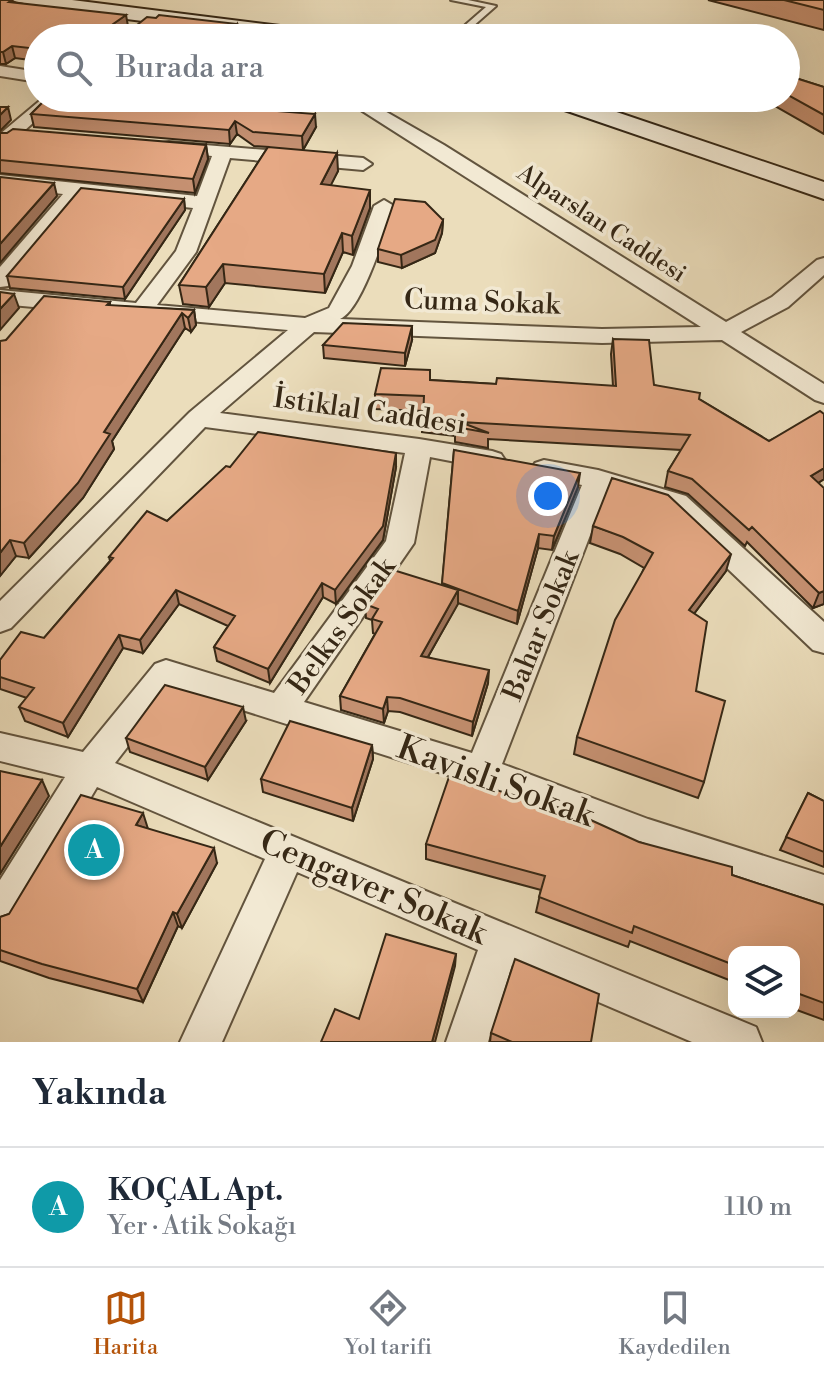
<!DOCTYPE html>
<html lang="tr">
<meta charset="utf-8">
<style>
body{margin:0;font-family:"Libre Bodoni",serif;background:#f6f6f7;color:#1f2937}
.controls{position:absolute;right:24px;bottom:24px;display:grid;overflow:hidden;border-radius:16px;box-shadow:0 8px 32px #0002}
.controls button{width:72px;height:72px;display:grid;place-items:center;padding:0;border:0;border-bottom:2px solid #e0e1e3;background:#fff;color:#1f2937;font:40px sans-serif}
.you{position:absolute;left:548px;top:496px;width:28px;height:28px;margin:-20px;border:6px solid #fff;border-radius:50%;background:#1a73e8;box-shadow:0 0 0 12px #1a73e833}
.badge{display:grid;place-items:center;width:52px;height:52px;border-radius:50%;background:#b45309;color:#fff;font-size:26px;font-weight:700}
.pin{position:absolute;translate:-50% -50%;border:4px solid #fff;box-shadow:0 2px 8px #0006}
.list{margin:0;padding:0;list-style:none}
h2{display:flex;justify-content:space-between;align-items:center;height:104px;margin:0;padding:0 32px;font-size:34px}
h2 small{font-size:26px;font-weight:400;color:#747a83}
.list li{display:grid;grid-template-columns:52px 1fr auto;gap:24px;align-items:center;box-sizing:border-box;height:120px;padding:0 32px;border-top:2px solid #e0e1e3}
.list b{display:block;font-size:30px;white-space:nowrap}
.list p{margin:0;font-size:26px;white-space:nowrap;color:#747a83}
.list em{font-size:26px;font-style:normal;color:#747a83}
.icon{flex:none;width:44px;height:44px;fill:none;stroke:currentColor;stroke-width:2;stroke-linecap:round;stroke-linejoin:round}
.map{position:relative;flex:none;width:824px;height:1042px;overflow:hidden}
.search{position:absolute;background:#fff;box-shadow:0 8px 32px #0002;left:24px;right:24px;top:24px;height:88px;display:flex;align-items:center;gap:20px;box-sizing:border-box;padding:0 28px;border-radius:44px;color:#747a83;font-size:30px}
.sheet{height:224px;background:#fff}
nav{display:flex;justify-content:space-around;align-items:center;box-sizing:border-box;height:112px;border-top:2px solid #e0e1e3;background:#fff;font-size:22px;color:#747a83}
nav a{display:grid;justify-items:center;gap:4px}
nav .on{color:#b45309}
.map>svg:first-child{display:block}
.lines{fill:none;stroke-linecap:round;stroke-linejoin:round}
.lane-casing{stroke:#62543e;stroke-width:4}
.street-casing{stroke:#62543e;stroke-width:4}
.secondary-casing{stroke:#352715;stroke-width:4}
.lane{fill:#f2e9d3;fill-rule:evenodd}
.street{fill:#f2e9d3;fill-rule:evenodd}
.secondary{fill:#f2e9d3;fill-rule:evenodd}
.wall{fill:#c69172;stroke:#352715;stroke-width:2}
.shaded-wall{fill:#a1765d;stroke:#352715;stroke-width:2}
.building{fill:#e6a985;stroke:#352715;stroke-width:2}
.labels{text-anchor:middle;stroke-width:7;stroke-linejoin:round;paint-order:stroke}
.far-street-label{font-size:24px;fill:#352715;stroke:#f2e9d3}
.street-label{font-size:28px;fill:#352715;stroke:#f2e9d3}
.near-street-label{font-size:34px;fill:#352715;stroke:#f2e9d3}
</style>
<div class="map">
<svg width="824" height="1042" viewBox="0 0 824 1042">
<rect width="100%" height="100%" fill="#ebddbb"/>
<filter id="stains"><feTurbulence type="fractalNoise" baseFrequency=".0025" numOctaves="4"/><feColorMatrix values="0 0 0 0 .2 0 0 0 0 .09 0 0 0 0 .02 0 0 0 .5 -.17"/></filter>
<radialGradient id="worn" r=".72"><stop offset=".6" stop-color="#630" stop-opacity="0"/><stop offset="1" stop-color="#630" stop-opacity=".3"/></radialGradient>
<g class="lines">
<defs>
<path id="lane" d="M451 0H468L496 6 463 35 469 38H457L455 34 486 7Z"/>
<path id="street" d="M0 66 38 72V82L0 76Z
M43 98H61L6 147 0 148V134Z
M342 98H362L444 145 726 322 772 297 817 260 824 258V275L788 307 741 332 824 384V403L815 400 722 340 602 343 314 332 220 413 419 439 492 451 501 454 505 460 501 466 492 469 430 457 414 543 304 702 472 753 582 485 535 475 531 469 535 463 544 460 598 470 686 496 824 622V653L813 650 666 510 607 491 502 764 648 819 824 875V911L646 851 476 784 173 688 115 763 756 1027 762 1042H692L512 965 488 1042H446L478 950 297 872 222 1042H180L265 859 97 787 14 927 0 932V880L65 777 0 761V733L83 752 155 664 166 660 274 693 386 541 405 453 205 427 11 628 0 632V601L190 412 288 330 0 304V290L136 303 176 251 193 208 82 196 8 286 0 287V267L63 194 0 187V175L197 196 212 156 163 151 160 147 163 143 169 142 363 158 372 164 363 170 230 158 196 252 157 305 305 318 329 308 352 266 374 206 384 200 394 206C386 230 362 310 340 319L602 329 701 327Z"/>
<path id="secondary" d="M13 0H72L329 32 340 38H277L23 6Z
M540 98H575L824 182V199L544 103Z"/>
</defs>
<use href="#lane" class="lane-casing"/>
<use href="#street" class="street-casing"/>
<use href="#secondary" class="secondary-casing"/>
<use href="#lane" class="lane"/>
<use href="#street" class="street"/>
<use href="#secondary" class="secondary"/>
</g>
<path class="wall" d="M0 0 19 3 128 26 124 29 237 24 238 36 38 38V61L15 58 6 64H0Z
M708 0H824V30Z
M786 75 824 87V134L761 98H786Z
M47 98H277V103L272 111 316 127 303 150 338 171 330 185 370 208 353 255 343 252 325 293 225 283 209 307 183 304 179 285 268 147 254 146 237 134 230 144 34 127 31 114Z
M0 133 206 145 208 159 195 193 0 173Z
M184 199 185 210 125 299 10 288 7 276Z
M443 220 442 233 435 253 402 268 378 262V249Z
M110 302V306L194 310 196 325 191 332 185 328 112 441 114 449 83 498 29 558 16 556 0 576 6 340Z
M613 339 654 385 699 399 769 441 824 414V479L818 483 824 604 813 608 747 542 745 546 688 494 665 487 668 471 681 450 488 439V448L455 442V436L422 432 423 411 375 409V394L430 380 496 384 613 386 611 354Z
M412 340 405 366 324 358 323 345Z
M454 450 578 487 552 550 538 548 517 624 458 603 428 657 488 683 472 736 400 712 388 711 384 723 341 710 340 696 375 634 373 633 372 620 366 618 365 604 442 585Z
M230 467H396L383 540 336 604 323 597 270 683 217 661 214 647 228 626 179 604 143 653 123 648 68 737 25 721 19 707 27 698 0 689V660L44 638 110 561 109 557 167 521Z
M593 526 726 571 694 614 696 691 704 782 698 798 574 754 577 737 644 568 620 554 590 543Z
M246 721 208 780 130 752 126 738Z
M372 745 373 759 353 821 263 792 261 779Z
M808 793 824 801V867L780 850Z
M148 829 217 863 182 928 178 926 143 1002 49 978 0 961V917L9 914Z
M639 842 732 875 824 905V1020L794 1009V952H734V982L630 941 628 947 536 912 541 890 426 859V844Z
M491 1033 591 1042H490Z"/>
<path class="shaded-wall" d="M126 15 128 26 115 36 113 24Z
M237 24 238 36 237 38H227Z
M12 46 15 58 6 64 3 52Z
M271 98H277V103L265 123 263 110Z
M8 107 11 120 0 131V115Z
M315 114 316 127 303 150 302 136Z
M235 121 237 134 230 144 229 130Z
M206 145 208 159 195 193 193 179Z
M337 153 338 171 322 203 321 184Z
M54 183 57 196 0 263V244Z
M370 190V208L353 255 352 236Z
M184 199 185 210 125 299 123 287Z
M443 220 442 233 435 253 402 268 401 255Z
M342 233 343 252 325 293 324 274Z
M223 264 225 283 209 307 206 287Z
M14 294 19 308 0 330V309Z
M194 310 196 325 191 332 188 318Z
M182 313 185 328 112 441 114 449 83 498 29 558 24 543 104 432Z
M412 326V340L405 366V353Z
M396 453V467L383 540 336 604 335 590Z
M824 468V479L806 491 811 476Z
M580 473 578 487 552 550 554 536Z
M539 534 538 548 517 624 518 611Z
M10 540 16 556 0 576V553Z
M731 554 726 571 684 627 689 610Z
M322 583 323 597 270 683 268 669Z
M176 590 179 604 143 653 140 640Z
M458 590V604L421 669V656Z
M824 591V604L813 608 819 593Z
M119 635 123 648 68 737 63 723Z
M489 670 488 683 472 736 473 722Z
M387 697 388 711 384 723 383 709Z
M243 707 246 721 208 780 205 767Z
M372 745 373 759 353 821 352 808Z
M42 780 49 796 0 874V847Z
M143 813 148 829 136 825Z
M214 848 217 863 182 928 177 914Z
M173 912 178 926 143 1002 137 989Z
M456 954 455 966 435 1042H432Z"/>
<path class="building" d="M0 0H12L9 2 126 15 113 24 115 29H132L147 17 156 18 159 15 237 24 227 38H38V49L12 46 3 52H0Z
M784 0H824V10Z
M786 75 824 87V115L786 94Z
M47 98H271L263 110 315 114 302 136 253 132 235 121 229 130 31 114Z
M0 107H8L0 115Z
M13 129 206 145 193 179 0 160V133H7Z
M268 147 337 153 321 184 370 190 352 236 342 233 324 274 223 264 206 287 179 285Z
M0 177 54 183 0 244Z
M81 188 184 199 123 287 7 276Z
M395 199 425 202 443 220 435 240 401 255 378 249Z
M0 292 14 294 0 309Z
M44 296 110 302 107 305 194 310 188 318 182 313 104 432 110 434 78 483 24 543 10 540 0 553V341L6 340Z
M343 323 412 326 405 353 323 345Z
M613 339 649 340 654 385 700 393 699 399 769 441 820 411 824 414V468L811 476 824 488V591L819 593 752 527 749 530 692 479 668 471 690 435 460 422 489 433 456 427V421L423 417 424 396 375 394 381 368 430 370V380L496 384 497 378 616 386Z
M258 432 396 453 383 526 335 590 322 583 268 669 214 647 235 616 176 590 140 640 119 635 63 723 19 707 34 688 0 677V660L21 632 44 638 113 558 109 557 147 511 167 521 226 466 230 467Z
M454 450 580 473 554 536 539 534 518 611 442 583Z
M612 478 668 495 731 554 689 610 707 622 696 691 725 701 704 782 577 737 615 620 653 553 623 537 593 526Z
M390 569 458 590 421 656 489 670 473 722 400 698 387 697 383 709 340 696 382 622 372 619 378 609 365 604Z
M165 685 243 707 205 767 126 738Z
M290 721 372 745 352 808 261 779Z
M0 771 42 780 0 847Z
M449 777 571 811 639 842 732 867V875L824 905V1003L794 992V952H734V965L634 926 632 933 539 897 545 876 426 844Z
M808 793 824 801V852L786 837Z
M81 795 143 813 136 825 214 848 177 914 173 912 137 989 42 964 0 950V917L9 914Z
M386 934 456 954 432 1042H321L335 1009 359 1019Z
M515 959 599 994 591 1042H512L491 1033Z"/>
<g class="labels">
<g class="far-street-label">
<text transform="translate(602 223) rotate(33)" y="8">Alparslan Caddesi</text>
</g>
<g class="street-label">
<text transform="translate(482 301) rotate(2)" y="10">Cuma Sokak</text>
<text transform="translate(370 410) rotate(8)" y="10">İstiklal Caddesi</text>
<text transform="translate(341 625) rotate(-54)" y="10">Belkıs Sokak</text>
<text transform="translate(540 625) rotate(-68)" y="10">Bahar Sokak</text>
</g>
<g class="near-street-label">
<text transform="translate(496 780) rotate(20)" y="12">Kavisli Sokak</text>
<text transform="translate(374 886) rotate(23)" y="12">Cengaver Sokak</text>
</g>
</g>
<rect width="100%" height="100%" filter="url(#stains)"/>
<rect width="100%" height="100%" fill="url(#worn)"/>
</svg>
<div class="controls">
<button><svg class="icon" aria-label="layers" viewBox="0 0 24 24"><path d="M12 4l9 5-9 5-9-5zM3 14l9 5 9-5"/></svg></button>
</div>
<div class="you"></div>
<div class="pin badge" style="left:94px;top:850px;background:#0f9aa8">A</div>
<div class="search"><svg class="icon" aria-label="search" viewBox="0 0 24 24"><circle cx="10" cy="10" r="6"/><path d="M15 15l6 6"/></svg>Burada ara</div>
</div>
<section class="sheet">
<h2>Yakında<small></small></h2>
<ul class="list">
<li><span class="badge" style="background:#0f9aa8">A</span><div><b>KOÇAL Apt.</b><p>Yer · Atik Sokağı</p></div><em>110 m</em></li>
</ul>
</section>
<nav>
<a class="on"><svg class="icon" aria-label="map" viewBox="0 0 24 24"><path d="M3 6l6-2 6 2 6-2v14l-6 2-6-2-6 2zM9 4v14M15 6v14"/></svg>Harita</a>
<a><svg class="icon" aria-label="directions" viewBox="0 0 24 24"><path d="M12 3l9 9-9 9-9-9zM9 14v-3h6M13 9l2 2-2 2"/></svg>Yol tarifi</a>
<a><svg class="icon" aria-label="saved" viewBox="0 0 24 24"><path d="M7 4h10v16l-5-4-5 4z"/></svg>Kaydedilen</a>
</nav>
